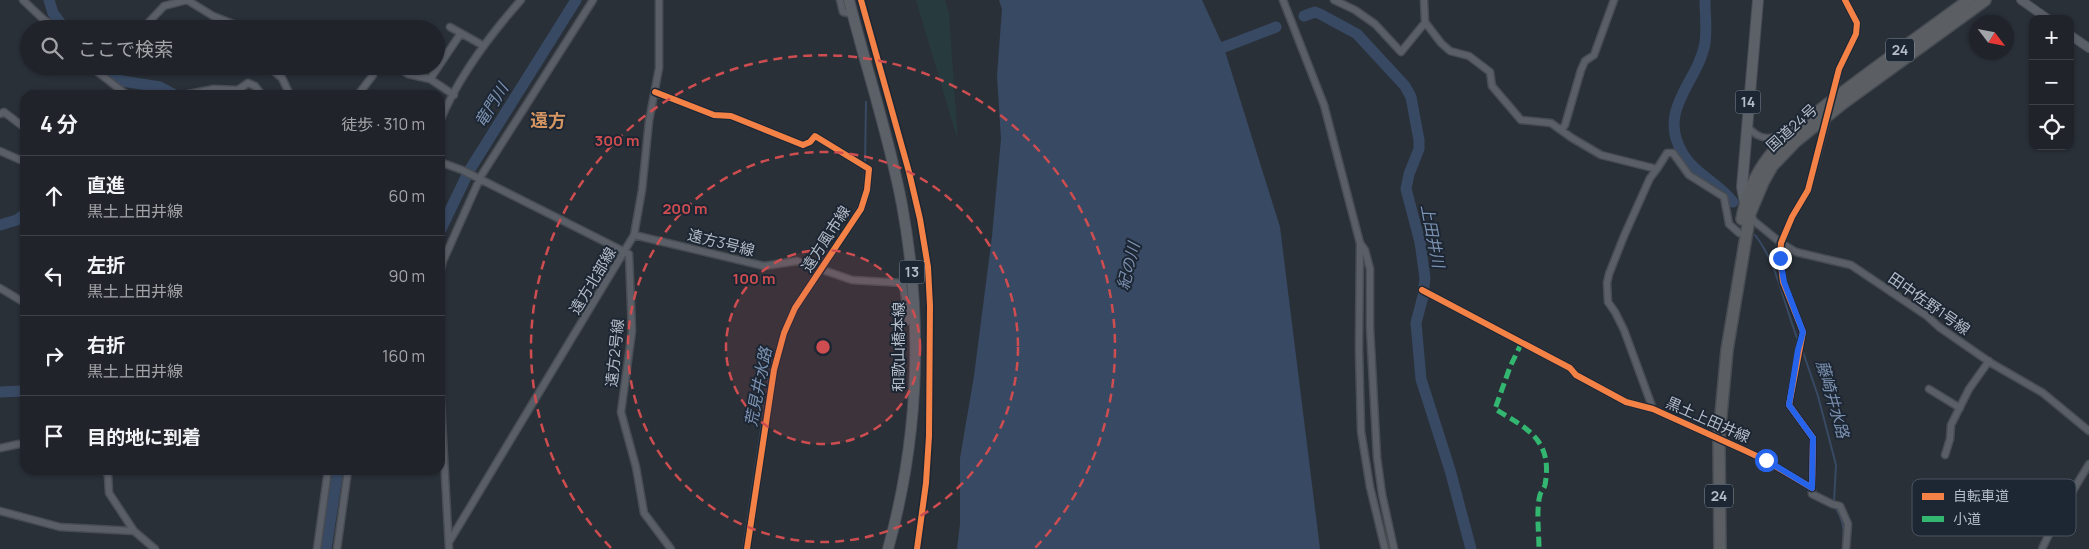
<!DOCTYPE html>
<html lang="ja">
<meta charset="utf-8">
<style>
body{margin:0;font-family:Manrope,"Noto Sans JP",sans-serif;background:#282c32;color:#f1f3f6}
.controls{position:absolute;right:15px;top:15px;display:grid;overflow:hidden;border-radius:10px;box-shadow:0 1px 4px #0004}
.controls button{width:45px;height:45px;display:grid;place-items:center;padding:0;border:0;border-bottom:1px solid #3d4147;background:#20242a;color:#f1f3f6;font:25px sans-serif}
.compass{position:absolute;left:1969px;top:15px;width:45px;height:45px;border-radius:50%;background:#20242a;box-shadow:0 1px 4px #0004;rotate:122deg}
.stop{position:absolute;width:15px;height:15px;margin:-11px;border:4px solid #2563eb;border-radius:50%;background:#fff}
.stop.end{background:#2563eb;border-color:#fff;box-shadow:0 1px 5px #0008}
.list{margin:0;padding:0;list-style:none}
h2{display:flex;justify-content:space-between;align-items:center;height:65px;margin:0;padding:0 20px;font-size:21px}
h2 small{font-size:16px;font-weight:400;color:#a2a4a8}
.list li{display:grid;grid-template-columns:32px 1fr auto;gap:15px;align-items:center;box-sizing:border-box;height:80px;padding:0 20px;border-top:1px solid #3d4147}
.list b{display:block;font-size:19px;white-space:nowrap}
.list p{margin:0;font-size:16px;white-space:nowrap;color:#a2a4a8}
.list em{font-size:16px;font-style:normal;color:#a2a4a8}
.icon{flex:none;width:28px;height:28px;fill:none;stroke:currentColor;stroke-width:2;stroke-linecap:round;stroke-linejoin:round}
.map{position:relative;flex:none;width:2089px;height:549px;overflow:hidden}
.search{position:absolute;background:#20242a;box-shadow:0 1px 4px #0004;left:20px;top:20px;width:425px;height:55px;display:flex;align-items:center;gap:12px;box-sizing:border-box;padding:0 18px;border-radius:28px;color:#a2a4a8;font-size:19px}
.panel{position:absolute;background:#20242a;box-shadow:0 1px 4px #0004;left:20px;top:90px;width:425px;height:385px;border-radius:15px}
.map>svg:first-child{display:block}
.green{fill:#273a3e}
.water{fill:#384963}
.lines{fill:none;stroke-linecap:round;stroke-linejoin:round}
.stream{stroke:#384963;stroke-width:2}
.river{stroke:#384963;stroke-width:11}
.minor-casing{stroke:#484c53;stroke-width:9}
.tertiary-casing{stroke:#484c53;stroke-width:10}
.primary-casing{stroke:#484c55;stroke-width:12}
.trunk-casing{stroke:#474c53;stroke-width:14}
.minor{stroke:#5a5e66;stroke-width:6}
.tertiary{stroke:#5a5e66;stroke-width:8}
.primary{stroke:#5c6168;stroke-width:10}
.trunk{stroke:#5b5f64;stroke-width:11}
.trunk-bridge-casing{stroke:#474c53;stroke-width:14;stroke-linecap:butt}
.trunk-bridge{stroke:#5b5f64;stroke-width:11}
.quiet{stroke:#33b770;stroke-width:5;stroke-dasharray:10 5;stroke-linecap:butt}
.cycleway-casing{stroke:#1d2633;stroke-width:9}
.cycleway{stroke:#f48246;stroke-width:6}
.route{stroke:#2563eb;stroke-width:6}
.ring{fill:none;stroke:#ce4d50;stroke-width:2.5;stroke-dasharray:9 6}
.labels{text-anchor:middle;stroke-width:4;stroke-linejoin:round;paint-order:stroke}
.shield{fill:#1d2633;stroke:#878f9c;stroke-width:1}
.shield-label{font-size:14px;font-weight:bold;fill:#b4bcc9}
.street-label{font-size:15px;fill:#b4bcc9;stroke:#1d2633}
.water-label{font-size:16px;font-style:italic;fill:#7c92b1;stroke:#1d2633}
.quarter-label{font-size:18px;font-weight:bold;fill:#d59563;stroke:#1d2633}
.key{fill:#1d2633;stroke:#4a5360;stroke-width:1}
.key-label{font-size:14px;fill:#b4bcc9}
.centre{fill:#ce4d50;stroke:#1d2633;stroke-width:2.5}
.ring-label{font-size:15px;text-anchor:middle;font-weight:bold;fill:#ce4d50;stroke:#1d2633;stroke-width:4;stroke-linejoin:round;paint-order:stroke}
</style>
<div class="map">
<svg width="2089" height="549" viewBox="0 0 2089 549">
<rect width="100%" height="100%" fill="#2a3038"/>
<path class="green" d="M916 0H945L949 14 958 141Z"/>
<path class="water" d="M999 0H1202L1224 48 1280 227 1320 549H957L960 524V458L974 376 992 236 1001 139 997 76 1002 9Z"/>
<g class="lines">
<path class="stream" d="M865 164 866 102
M864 191 865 168
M851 218 859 205
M1755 235C1778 264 1784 306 1798 340
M794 303 815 272
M783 328 792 307
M1802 349 1818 396 1836 465 1834 502
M1835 507C1845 523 1844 530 1843 549
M743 549 770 370 778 342"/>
<path class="river" d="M49 0 53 13 65 29
M1705 0C1705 14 1707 29 1705 43 1698 83 1656 109 1683 154 1696 175 1719 183 1733 202
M1304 16 1315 12 1320 14 1357 34 1405 86 1411 97 1419 140V149L1409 174 1406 189 1420 242 1425 278 1423 296 1416 323 1421 379 1450 470 1471 549
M1211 52 1276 27
M99 66 122 81 160 87 175 95
M0 225 17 220 25 214
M440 231 469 171 576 0
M0 392 21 391 25 394
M326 549 338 470"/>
<defs>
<path id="minor" d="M23 0 43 19 57 29
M840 0 843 12 853 14
M1283 0 1324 105 1360 243 1359 349 1361 431 1370 487 1385 549
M1334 0 1355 10 1375 24 1401 52 1423 25H1427
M1424 0 1425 22 1441 43 1450 51 1469 56 1490 72 1492 86 1521 120 1551 123 1572 138 1601 155 1657 169 1667 153H1673L1689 175 1724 197 1729 224 1739 233
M148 23 164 6 187 0 213 16 246 29
M450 27 484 46
M90 66 127 95
M268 66 282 78 290 95
M397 66 408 74 430 79 454 95
M430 79 461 33
M655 92 714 115 731 116 803 145 810 142 815 136 869 169 867 190 861 209 795 308 784 333 774 370 747 549
M184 95 214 89 238 90 248 83 255 86 262 95
M358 95 373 75 370 66
M1832 99 1839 69 1856 34 1857 23 1845 0
M0 114 4 112 25 128
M440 121C458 78 490 35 521 0
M1747 126C1759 141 1772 141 1788 131
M1561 130 1565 125 1581 70 1585 61 1594 55 1614 0
M0 151 25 162
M440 162 462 170 629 254 632 331 621 412 636 467 644 513 671 549
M1751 215 1754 221 1781 243 1796 252 1851 265 1927 316 1939 327 1991 363 2043 393 2089 431
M634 235 764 266 797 261 852 280 903 283 908 321 916 323
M1360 243 1365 250 1370 269V328L1377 457 1382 494 1394 549
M440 273 443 261 481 176 593 0
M0 288 25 303
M1422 290 1570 368 1576 375 1626 402 1653 409 1746 451 1765 460 1812 488 1813 438 1789 405 1803 332 1783 282 1780 258 1781 243 1792 217 1808 190 1827 118
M440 383 449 549
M1929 389 1960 408
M1653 409 1624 330 1615 312 1608 302 1607 283 1609 274 1624 236 1650 178 1657 169
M0 448 19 444 25 446
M1945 455 1950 439 1951 425 1969 389 1989 361
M104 470 108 475 109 493 134 531
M1812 488V494L1832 504 1840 506 1848 524 1846 549
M0 511 60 527 134 531 155 549
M449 542 634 235 642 190 649 121 659 68V0
M317 549 328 470
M337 549 348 470
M2042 549 2057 517 2089 464"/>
<path id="tertiary" d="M2021 0 2048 19
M2070 35 2089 48"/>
<path id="primary" d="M849 0C866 68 889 136 902 205 923 320 919 437 888 549
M1746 208 1742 187 1758 0"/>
<path id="trunk" d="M1742 219C1746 197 1755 175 1769 157 1783 139 1802 126 1819 111 1868 72 1919 37 1969 0
M1719 436 1727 350 1750 213 1763 182 1772 166 1796 141 1843 103 1985 0
M1719 444 1720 549"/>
</defs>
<use href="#minor" class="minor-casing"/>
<use href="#tertiary" class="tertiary-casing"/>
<use href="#primary" class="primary-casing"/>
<use href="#trunk" class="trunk-casing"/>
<use href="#minor" class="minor"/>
<use href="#tertiary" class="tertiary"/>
<use href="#primary" class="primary"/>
<use href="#trunk" class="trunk"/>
<defs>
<path id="trunk-bridge" d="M1719 444V436"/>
</defs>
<use href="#trunk-bridge" class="trunk-bridge-casing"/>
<use href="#trunk-bridge" class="trunk-bridge"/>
<path class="quiet" d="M1522 342 1510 367 1495 409C1528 429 1553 440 1545 485 1544 489 1541 491 1540 495 1536 509 1539 534 1539 549"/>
<defs>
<path id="cycleway" d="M861 0 909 172 920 219 928 267 930 306 929 436 926 483 917 549
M655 92 714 115 731 116 803 145 810 142 815 136 869 169 867 190 861 209 795 308 784 333 774 370 747 549
M1422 290 1570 368 1576 375 1626 402 1653 409 1746 451 1765 460 1812 488 1813 438 1789 405 1803 332 1783 282 1780 258 1781 243 1792 217 1808 190 1839 69 1856 34 1857 23 1845 0"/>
</defs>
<use href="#cycleway" class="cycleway-casing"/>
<use href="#cycleway" class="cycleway"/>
</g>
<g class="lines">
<path class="route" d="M1766 460 1812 488 1813 438 1789 405 1798 350 1803 332 1784 282 1780 258"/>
</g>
<circle cx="823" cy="347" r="97" fill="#ce4d50" fill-opacity=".12"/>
<g class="ring">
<circle cx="823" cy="347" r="97"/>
<circle cx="823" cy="347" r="195"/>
<path d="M611 548A292 292 0 1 1 1035 548"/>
</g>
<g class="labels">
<g class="shield">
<rect x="1886" y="38.5" width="28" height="23" rx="4"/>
<rect x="1735.5" y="90.5" width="25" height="23" rx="4"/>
<rect x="899.5" y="260.5" width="25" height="23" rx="4"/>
<rect x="1705" y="484.5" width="28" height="23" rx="4"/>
</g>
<g class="shield-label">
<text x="1900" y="55">24</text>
<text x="1748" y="107">14</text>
<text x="912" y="277">13</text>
<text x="1719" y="501">24</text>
</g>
<g class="street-label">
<text transform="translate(1792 128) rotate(-42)" y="5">国道24号</text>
<text transform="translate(826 239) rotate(-57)" y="5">遠方風市線</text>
<text transform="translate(721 243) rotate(14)" y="5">遠方3号線</text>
<text transform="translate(593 281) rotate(-59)" y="5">遠方北部線</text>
<text transform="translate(1929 304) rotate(35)" y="5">田中佐野1号線</text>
<text transform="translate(899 347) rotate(-90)" y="5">和歌山橋本線</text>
<text transform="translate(615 353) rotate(-84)" y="5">遠方2号線</text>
<text transform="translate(1708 420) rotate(24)" y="5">黒土上田井線</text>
</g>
<g class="water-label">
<text transform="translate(491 105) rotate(-58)" y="6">竜門川</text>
<text transform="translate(1433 236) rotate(79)" y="6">上田井川</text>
<text transform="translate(1128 266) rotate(-76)" y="6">紀の川</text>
<text transform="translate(758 387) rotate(-79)" y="6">荒見井水路</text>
<text transform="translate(1833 399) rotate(74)" y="6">藤崎井水路</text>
</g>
<g class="quarter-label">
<text x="548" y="127">遠方</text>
</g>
</g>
<rect x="1912" y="479" width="164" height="57" rx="8" class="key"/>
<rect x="1922" y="493" width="22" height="7" fill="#f48246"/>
<rect x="1922" y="516" width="22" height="6" fill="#33b770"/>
<g class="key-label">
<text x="1953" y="501">自転車道</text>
<text x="1953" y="524">小道</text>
</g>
<circle cx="823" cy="347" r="8" class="centre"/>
<g class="ring-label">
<text x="617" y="146">300 m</text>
<text x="685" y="214">200 m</text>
<text x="754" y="284">100 m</text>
</g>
</svg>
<div class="controls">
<button>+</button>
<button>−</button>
<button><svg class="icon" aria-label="locate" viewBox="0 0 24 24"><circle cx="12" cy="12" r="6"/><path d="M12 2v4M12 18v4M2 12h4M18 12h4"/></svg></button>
</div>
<svg class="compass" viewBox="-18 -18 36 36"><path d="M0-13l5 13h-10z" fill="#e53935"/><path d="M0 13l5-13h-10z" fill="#a2a4a8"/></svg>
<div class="stop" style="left:1766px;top:460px"></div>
<div class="stop end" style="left:1780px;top:258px"></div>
<div class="search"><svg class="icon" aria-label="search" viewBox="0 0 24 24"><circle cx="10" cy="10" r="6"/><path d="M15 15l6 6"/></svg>ここで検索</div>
<section class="panel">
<h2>4 分<small>徒歩 · 310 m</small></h2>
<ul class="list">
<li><svg class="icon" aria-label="ahead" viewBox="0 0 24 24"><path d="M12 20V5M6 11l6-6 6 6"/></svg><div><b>直進</b><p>黒土上田井線</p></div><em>60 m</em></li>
<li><svg class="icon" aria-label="left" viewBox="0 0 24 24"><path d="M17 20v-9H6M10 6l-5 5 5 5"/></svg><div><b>左折</b><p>黒土上田井線</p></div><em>90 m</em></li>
<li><svg class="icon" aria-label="right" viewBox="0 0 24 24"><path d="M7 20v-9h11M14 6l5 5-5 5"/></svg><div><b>右折</b><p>黒土上田井線</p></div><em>160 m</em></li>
<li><svg class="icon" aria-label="arrive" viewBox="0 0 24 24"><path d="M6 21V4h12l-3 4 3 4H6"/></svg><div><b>目的地に到着</b></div></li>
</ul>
</section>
</div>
